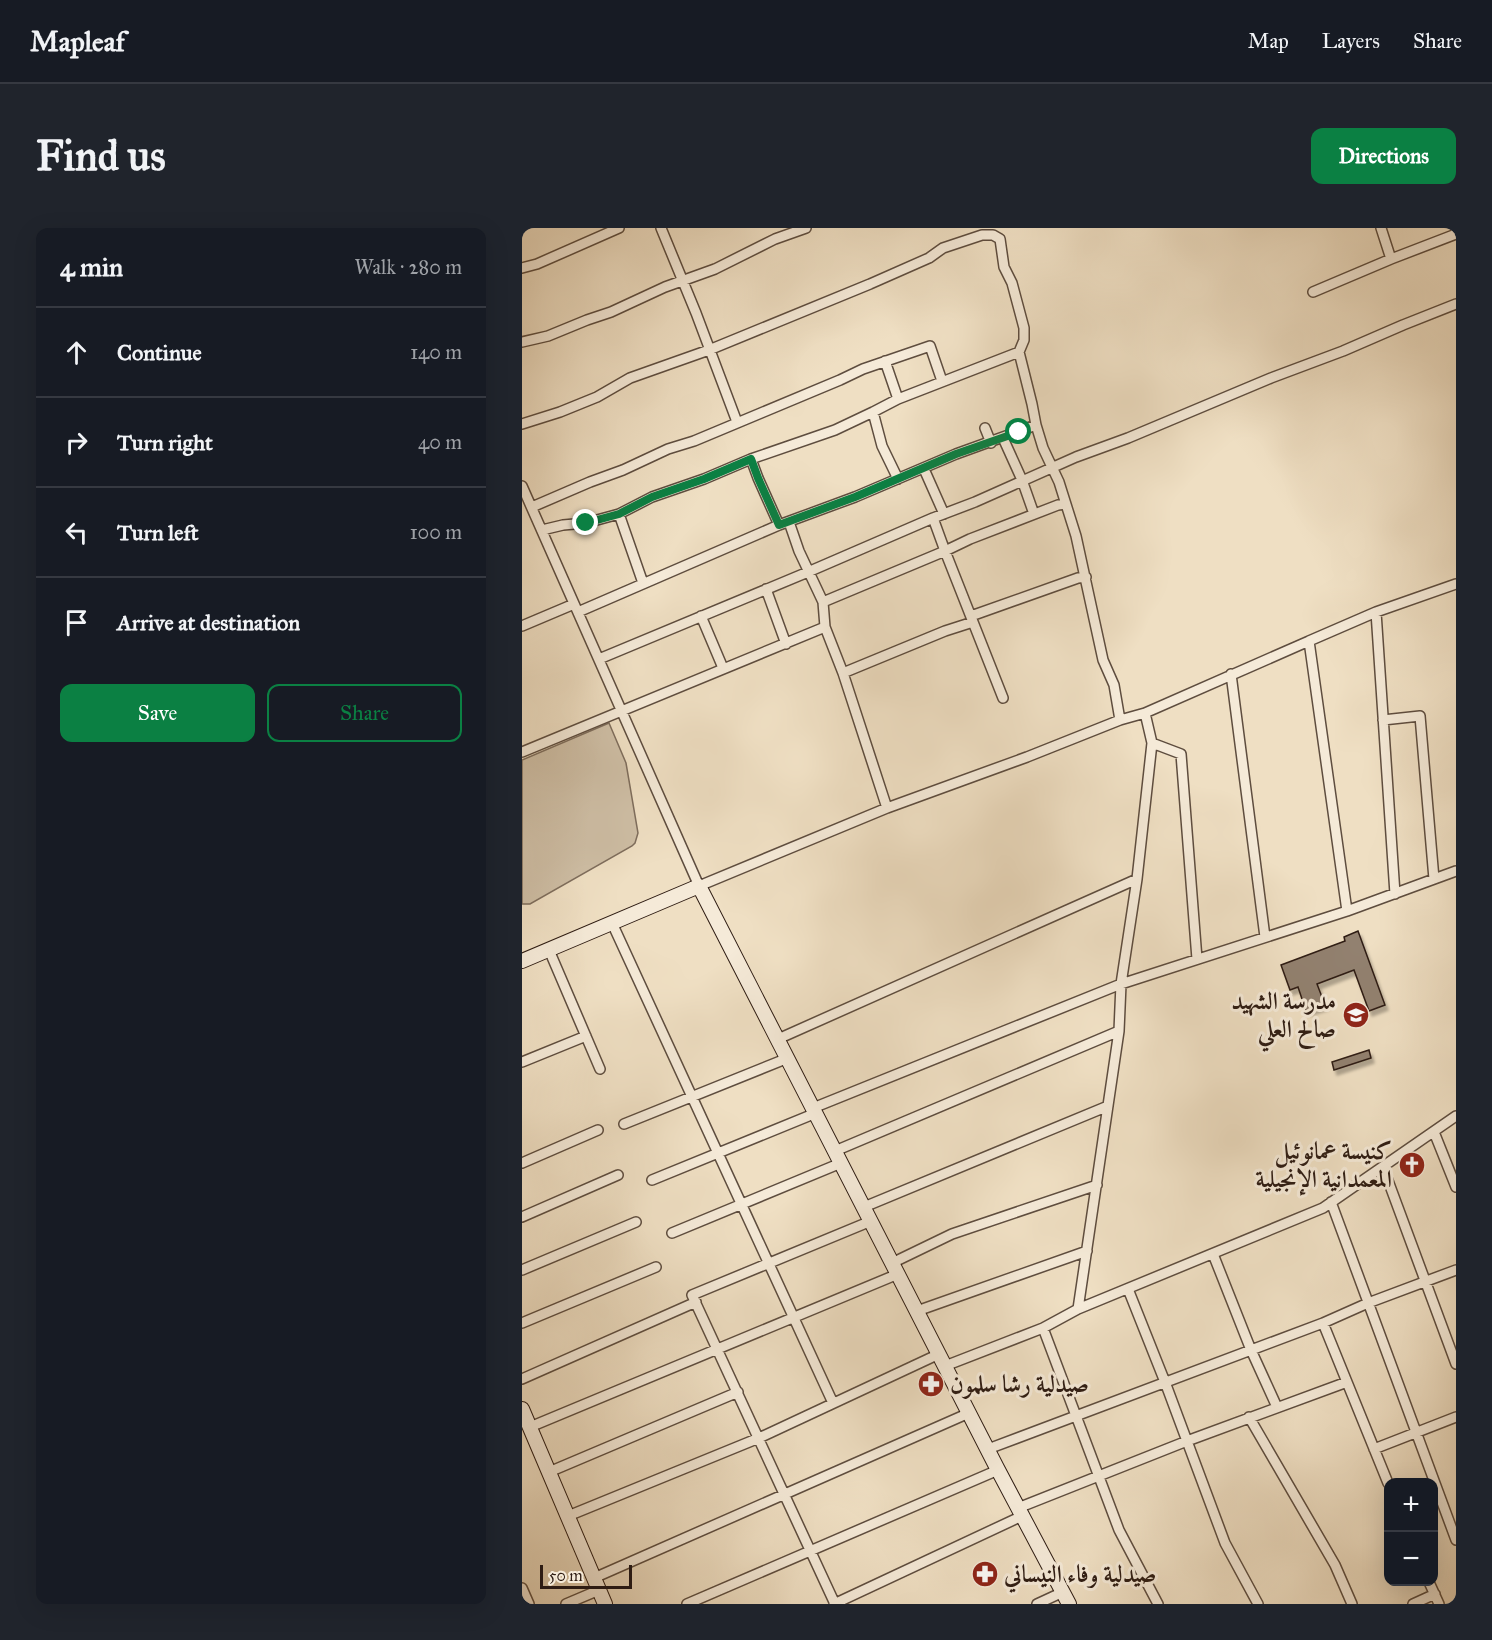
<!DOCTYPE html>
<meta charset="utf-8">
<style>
body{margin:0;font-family:"IM FELL Great Primer",Amiri,serif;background:#20242c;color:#f1f3f6}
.controls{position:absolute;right:18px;bottom:18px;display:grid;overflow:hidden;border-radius:12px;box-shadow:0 6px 24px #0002}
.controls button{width:54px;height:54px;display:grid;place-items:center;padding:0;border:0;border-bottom:2px solid #363941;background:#171b24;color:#f1f3f6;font:30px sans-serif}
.scale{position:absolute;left:18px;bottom:15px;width:92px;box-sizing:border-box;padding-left:6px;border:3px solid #2e1c13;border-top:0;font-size:16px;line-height:21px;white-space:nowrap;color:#2e1c13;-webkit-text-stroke:4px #f5ead8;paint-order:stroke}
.stop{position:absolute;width:18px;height:18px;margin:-14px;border:4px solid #0b8043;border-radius:50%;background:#fff}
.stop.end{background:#0b8043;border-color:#fff;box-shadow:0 2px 6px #0008}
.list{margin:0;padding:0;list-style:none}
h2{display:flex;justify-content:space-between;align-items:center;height:78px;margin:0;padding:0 24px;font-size:26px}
h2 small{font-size:20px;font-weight:400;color:#9ea1a6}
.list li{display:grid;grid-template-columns:39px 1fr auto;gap:18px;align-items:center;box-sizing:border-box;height:90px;padding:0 24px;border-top:2px solid #363941}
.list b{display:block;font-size:22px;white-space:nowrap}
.list em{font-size:20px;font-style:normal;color:#9ea1a6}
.actions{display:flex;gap:12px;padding:18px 24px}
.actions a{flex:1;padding:14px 0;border:2px solid #0b8043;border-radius:12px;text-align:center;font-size:21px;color:#0b8043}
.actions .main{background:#0b8043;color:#fff}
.icon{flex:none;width:33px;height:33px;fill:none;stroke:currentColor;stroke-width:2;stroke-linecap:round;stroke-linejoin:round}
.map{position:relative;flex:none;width:934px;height:1376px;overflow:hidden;border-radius:12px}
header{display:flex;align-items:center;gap:36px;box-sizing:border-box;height:84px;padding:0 30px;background:#171b24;border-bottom:2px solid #363941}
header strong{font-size:28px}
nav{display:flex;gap:33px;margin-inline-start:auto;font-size:21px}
.intro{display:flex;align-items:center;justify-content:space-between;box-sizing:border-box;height:144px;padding:0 36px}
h1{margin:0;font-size:42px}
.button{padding:15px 27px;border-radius:12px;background:#0b8043;color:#fff;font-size:21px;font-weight:700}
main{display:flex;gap:36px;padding:0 36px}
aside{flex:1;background:#171b24;border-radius:12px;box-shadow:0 6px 24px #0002}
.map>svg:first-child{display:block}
.green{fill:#cebea5;stroke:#7e6d5c;stroke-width:1.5}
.building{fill:#92816f;stroke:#2e1c13;stroke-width:1.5;filter:url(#shadow)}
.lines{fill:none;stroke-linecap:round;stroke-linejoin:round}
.street-casing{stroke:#5e4d3f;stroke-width:12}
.secondary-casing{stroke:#2e1c13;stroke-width:16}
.street{stroke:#f5ead8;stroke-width:9}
.secondary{stroke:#f5ead8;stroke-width:14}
.route{stroke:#0b8043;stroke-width:8}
.labels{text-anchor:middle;stroke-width:6;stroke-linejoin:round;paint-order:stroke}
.poi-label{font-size:24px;font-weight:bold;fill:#2e1c13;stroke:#f5ead8;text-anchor:end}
</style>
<header>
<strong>Mapleaf</strong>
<nav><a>Map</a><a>Layers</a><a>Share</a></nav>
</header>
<div class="intro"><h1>Find us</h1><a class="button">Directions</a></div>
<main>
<aside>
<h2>4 min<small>Walk · 280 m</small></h2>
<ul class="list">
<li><svg class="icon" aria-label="ahead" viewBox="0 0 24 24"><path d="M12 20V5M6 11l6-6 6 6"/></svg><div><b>Continue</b></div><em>140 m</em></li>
<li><svg class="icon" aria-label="right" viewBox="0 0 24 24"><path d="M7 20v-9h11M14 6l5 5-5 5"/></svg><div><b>Turn right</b></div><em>40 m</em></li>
<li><svg class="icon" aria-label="left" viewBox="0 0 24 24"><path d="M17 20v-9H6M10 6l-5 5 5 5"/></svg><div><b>Turn left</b></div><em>100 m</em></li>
<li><svg class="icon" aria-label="arrive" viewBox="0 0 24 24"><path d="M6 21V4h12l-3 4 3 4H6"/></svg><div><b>Arrive at destination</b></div></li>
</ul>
<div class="actions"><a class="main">Save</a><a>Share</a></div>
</aside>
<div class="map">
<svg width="934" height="1376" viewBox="0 0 934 1376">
<defs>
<filter id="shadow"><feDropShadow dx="3" dy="5" stdDeviation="1.5" flood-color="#0004"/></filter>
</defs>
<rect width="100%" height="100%" fill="#efdfc3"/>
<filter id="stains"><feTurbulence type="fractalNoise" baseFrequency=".00333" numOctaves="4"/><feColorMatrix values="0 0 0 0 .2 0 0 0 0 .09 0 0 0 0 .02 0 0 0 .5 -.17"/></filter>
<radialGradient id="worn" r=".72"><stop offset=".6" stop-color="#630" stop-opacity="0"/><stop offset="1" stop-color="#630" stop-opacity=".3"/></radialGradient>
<path class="green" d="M87 495 104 535 116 605 113 615 110 618 8 676H0V532Z"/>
<path class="building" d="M836 703 863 777 847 783 832 742 795 756 803 777 784 783 776 759 768 762 759 737 823 713 822 709Z
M847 822 849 830 812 842 810 834Z"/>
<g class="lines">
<defs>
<path id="street" d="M139 0 174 85 215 194
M859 0 869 31
M0 40 15 36 97 0
M791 64 869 31 934 6
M0 114 26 108 65 92 89 84 143 59 193 41 253 11 284 0
M363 133 376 171
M351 184 360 218 376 251
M0 196 38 184 75 169 108 150 187 122 348 56 407 30 421 20 460 7H471L478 11 482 39 490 55 502 100V112L497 124 510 176 514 197 521 220 537 254 554 308 581 432 592 457 598 492
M463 200 469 215
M481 210 500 252 512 286
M229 231 236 250 257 297
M402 241 422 286
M0 258 177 658 365 580 505 529 598 492 623 485
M10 279 68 254 101 242 146 221 172 213 239 185 318 152 341 141 408 118 420 153
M97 286 121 355
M267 294 277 323 301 374 303 399 321 445
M20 302 41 297 64 295 97 286 130 269 182 251 229 231 313 202 351 184 376 171 497 124
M244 361 264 416
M301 374 423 323 411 290
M56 384 257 297 333 269 434 226 514 197
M854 384 934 356
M179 388 201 440
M449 388 556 350 564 349
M0 398 52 376
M787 413 854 384 873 666
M77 431 286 344 411 290 453 274 554 229 606 210 749 150 821 123 881 97 934 76
M709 446 743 709
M481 470 423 323 448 311 536 277 543 276
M861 492 898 488 912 651
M630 515 659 526 675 731
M0 524 303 399
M365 580 321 445 423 403 451 394
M934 643 825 683 599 756 597 803 556 1081 801 980 934 888
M90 695 311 1175
M27 722 78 841
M256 811 615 651
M0 834 64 808
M291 880 599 756 615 651 630 515 623 485 787 413 825 683
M102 896 266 830
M912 904 934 959
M313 923 597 803
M0 935 76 902
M861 939 934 1136
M130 952 294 885
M809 974 934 1312
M342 979 586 878
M0 989 96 947
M150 1005 319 935
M691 1026 729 1122 755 1179
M370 1035 430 1006 575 957
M0 1042 114 994
M606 1061 643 1154 703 1315 736 1376
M395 1083 565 1023
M0 1095 134 1039
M801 1095 866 1255
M521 1100 597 1302 636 1376
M423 1138 521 1100 556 1081
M0 1151 174 1074
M727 1189 813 1337 830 1376
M8 1199 376 1046
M466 1221 801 1095 846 1075 934 1042
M852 1221 934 1189
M27 1244 216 1164
M496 1280 665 1213 825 1154
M46 1288 237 1210 417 1126
M72 1350 447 1185
M907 1354 917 1376
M0 1360 7 1376
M44 1376 77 1362
M165 1376 476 1242
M312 1376 500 1288
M313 1376 170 1067 349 993
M515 1376 541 1364
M891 1376 913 1366"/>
<path id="secondary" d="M0 733 177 658 475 1240 547 1376
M0 1181 83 1376"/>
</defs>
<use href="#street" class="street-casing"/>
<use href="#secondary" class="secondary-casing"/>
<use href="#street" class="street"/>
<use href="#secondary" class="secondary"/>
</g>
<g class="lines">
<path class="route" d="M64 295 97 286 130 269 182 251 229 231 236 250 257 297 333 269 434 226 497 204"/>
</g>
<defs>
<symbol id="school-disc" viewBox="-11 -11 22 22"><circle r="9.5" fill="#8f2418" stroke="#f5ead8"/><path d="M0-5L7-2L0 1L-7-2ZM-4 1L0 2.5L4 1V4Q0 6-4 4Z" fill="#fff"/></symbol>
<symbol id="church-disc" viewBox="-11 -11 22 22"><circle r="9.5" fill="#8f2418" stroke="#f5ead8"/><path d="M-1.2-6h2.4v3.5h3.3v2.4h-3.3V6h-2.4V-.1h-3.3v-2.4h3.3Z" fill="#fff"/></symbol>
<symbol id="pharmacy-disc" viewBox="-11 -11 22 22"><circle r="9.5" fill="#8f2418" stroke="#f5ead8"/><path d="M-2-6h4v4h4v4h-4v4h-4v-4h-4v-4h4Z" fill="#fff"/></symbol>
</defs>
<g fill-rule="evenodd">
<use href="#school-disc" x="819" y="772" width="30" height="30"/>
<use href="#church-disc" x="875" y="922" width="30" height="30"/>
<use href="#pharmacy-disc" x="394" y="1141" width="30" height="30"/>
<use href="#pharmacy-disc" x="448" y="1331" width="30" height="30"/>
</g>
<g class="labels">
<g class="poi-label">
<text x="814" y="781">مدرسة الشهيد<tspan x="814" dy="28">صالح العلي</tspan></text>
<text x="870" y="931">كنيسة عمانوئيل<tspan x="870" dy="28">المعمدانية الإنجيلية</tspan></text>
<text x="428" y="1164" text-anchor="start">صيدلية رشا سلمون</text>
<text x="482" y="1354" text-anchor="start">صيدلية وفاء النيساني</text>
</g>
</g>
<rect width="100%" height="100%" filter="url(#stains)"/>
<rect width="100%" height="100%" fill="url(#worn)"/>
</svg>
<div class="controls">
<button>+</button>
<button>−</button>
</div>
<div class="scale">50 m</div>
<div class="stop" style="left:497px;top:204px"></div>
<div class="stop end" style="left:64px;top:295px"></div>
</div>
</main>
